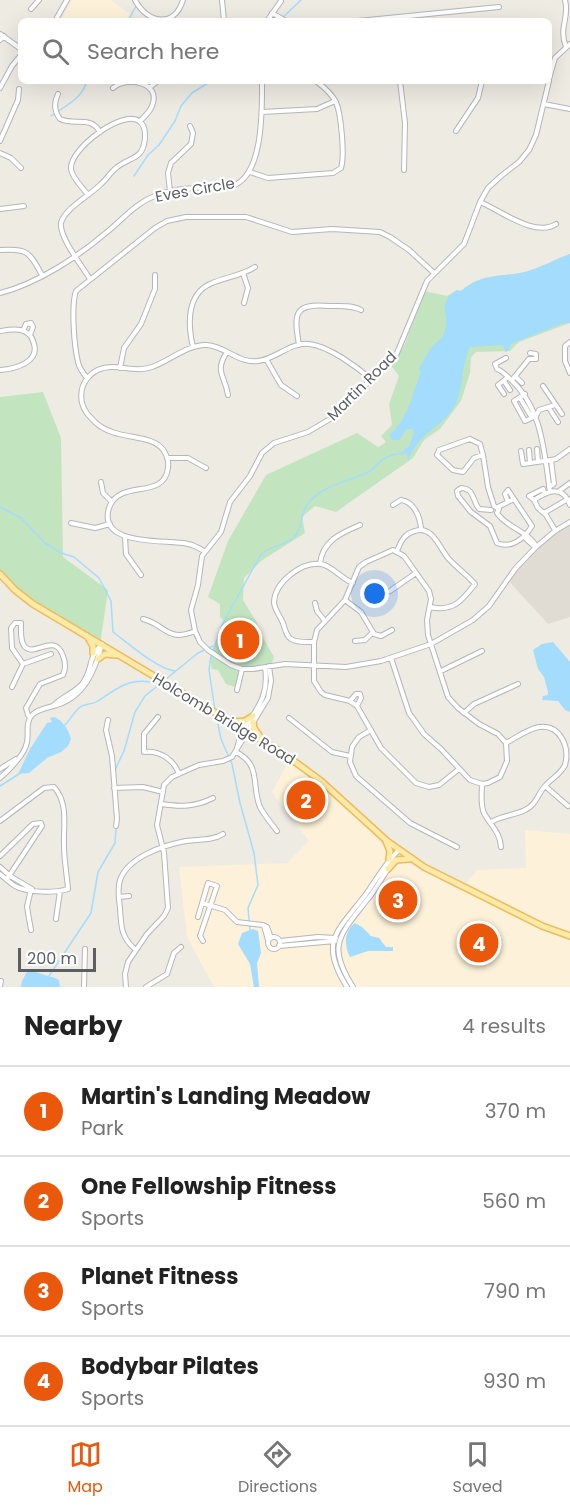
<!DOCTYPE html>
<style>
body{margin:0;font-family:Poppins,sans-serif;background:#f6f6f6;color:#222}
.scale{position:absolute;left:18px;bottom:15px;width:78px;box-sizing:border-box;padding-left:6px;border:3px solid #5b5f63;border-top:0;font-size:16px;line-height:21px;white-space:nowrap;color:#5b5f63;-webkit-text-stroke:4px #fff;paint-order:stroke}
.you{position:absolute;left:375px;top:594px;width:21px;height:21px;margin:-15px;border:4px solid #fff;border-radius:50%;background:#1a73e8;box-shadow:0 0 0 9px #1a73e833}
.badge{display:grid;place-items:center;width:39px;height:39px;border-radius:50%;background:#ea580c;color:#fff;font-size:20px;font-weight:700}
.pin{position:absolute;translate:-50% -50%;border:3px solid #fff;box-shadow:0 2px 6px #0006}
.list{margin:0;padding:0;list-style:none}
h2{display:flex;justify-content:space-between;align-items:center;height:78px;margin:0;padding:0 24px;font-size:26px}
h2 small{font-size:20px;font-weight:400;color:#767676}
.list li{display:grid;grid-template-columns:39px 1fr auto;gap:18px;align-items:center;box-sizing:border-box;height:90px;padding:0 24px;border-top:2px solid #e0e0e0}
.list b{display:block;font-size:22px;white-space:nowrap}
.list p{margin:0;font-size:20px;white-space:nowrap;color:#767676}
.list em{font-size:20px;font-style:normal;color:#767676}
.icon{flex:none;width:33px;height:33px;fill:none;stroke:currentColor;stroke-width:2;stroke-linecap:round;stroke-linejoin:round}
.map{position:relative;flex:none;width:570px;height:987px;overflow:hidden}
.search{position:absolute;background:#fff;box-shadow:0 6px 24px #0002;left:18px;right:18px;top:18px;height:66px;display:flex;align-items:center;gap:15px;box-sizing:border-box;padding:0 21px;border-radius:9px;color:#767676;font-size:22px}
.sheet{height:438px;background:#fff}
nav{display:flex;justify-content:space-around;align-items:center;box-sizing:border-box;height:84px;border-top:2px solid #e0e0e0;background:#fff;font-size:16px;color:#767676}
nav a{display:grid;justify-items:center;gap:3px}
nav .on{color:#ea580c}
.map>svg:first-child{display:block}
.commercial{fill:#fdf2d9}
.education{fill:#e0dcd4}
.green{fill:#c2e5c0}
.water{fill:#a3dcfd}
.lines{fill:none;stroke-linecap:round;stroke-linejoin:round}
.stream{stroke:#a3dcfd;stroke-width:1.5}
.minor-casing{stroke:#b4b6ba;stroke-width:6}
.major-casing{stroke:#eebb5b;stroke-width:8}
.minor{stroke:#fff;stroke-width:4}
.major{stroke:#fdeaa8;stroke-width:5}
.labels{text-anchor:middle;stroke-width:4.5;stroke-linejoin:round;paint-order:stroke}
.street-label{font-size:15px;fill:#5b5f63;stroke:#fff}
</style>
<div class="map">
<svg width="570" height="987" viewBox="0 0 570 987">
<rect width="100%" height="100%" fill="#eeebe3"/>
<path class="commercial" d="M72 0H111L130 14 126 21H60Z
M290 758 349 804 388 852 460 891 477 870 526 868 525 830 570 834V987H214L187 937 179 867 287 863 309 841 272 792Z"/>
<path class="education" d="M570 524V617L548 624 506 578 552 533Z"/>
<path class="green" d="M570 254V323L519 342 510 351 476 352 471 357 470 373 461 401 440 429 424 440 413 458 336 512 315 506 302 517 305 533 261 561 244 578 243 600 256 621 262 636 274 657 272 663 255 667H239L237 669 240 672 239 682H237L235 687 226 684 218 670 212 669 210 660 224 621 220 617V604L208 597 228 541 266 475 357 433 378 447 386 442 381 436 392 425 389 404 399 376 389 363 405 344 424 291 447 296 457 290 461 291C484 272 499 278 525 272 540 268 556 259 570 254Z
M43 392 61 438 63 557 108 590 100 645 11 588 0 572V397Z"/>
<path class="water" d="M570 254V323L561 324 511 344 508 351 505 352 503 345 470 347C461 366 464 383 457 401 448 422 433 426 420 441 414 447 411 454 408 460L407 454 402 452 410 445 414 432 412 429H407L399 440H392L389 435C408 420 412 394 421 372L419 369C423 362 426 354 431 348 435 342 442 340 444 333 452 315 434 304 457 290L461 291C484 272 499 278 525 272 540 268 556 259 570 254Z
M553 642 570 662V712L565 710 558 701 542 700 543 696 548 695V692L544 677 538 669 533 650 542 644Z
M54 717C63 720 69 731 71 739L68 746 61 752 47 758 29 773 18 774 30 749 47 723 52 722 50 718Z
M355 923 362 927 371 936 379 938 386 947H393V951H368L350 957C344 946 344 931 355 923Z
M253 929 258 931 261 953 257 963 259 987H254L250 964 238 944 242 933Z
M28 970 55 978 59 980 60 987H21L22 981Z"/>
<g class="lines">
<path class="stream" d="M128 21 136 6
M279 21 301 0
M51 116C65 106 82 99 87 81
M134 176 148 155 159 145 175 121 181 106 192 93 211 81
M0 507 21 518 45 543 61 553 74 557 99 578 111 601 113 632C128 643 157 669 175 671
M213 651 222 625 260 556C269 545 282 547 293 538 304 528 299 512 310 501 325 485 349 481 368 472 374 470 377 463 382 460 388 456 398 453 404 453
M211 655 209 670 215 710
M216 714 221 739 232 764 240 803 254 853 258 885 248 908 250 930
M64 726C70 720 74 712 80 707 86 703 92 705 98 701 120 686 132 676 160 684
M115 770 124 751 135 712 145 696 198 653 213 646
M0 786 19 774
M49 976 91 913 98 872 115 843 116 828"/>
<defs>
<path id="minor" d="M135 0C147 23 174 29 183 0
M222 0 224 21
M565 0C570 18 558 27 566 47
M31 9 39 0
M272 13 286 21
M55 21 67 0
M267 21 281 1
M358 21 499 7
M0 34 21 49
M0 40 4 36
M549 79 555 58 570 44
M400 81 405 123 404 170
M549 81 536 135 529 150 519 162 501 176 488 188 480 202 464 244 427 281 397 353 335 416 308 432 274 443 262 453 250 476 230 502 221 532 202 556 198 585 191 610 195 631 200 642 208 650 231 665 242 669H253L285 664 346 667 381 661 431 644 473 620 489 606 515 569 536 547 555 531 570 522
M0 88 12 66 21 55
M113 88C127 76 162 82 152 106 150 112 144 117 140 121
M149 88 158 81
M58 94C54 102 54 111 60 119 75 126 90 115 100 132
M544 104 570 109
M262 112 317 109 335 101
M456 131 478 98 482 81
M0 141 18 100 19 89
M0 153 11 158 21 168
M250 172 268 178 333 173 341 168C345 155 341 114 336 102 331 93 324 87 316 81
M170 191 168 173 171 163 191 144 193 133 190 126
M88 195C83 188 72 178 71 169 69 149 123 109 139 121 145 125 145 131 145 138 143 161 130 156 116 168 110 173 106 180 100 185 90 195 64 209 61 223 59 237 82 266 90 279
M480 202C500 210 535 238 556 224
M0 209 24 206
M0 250C28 248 29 252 42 275
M243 273 248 288 244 303
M0 293C37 284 79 256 107 232 123 219 136 203 155 196 178 186 208 188 232 186 264 176 262 108 262 81
M0 331C7 330 17 328 24 331 28 333 32 337 33 341 42 362 15 369 0 370
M23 331 26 324 31 323 33 327 30 335
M570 342 565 346V361L570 373
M299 345C294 314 293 303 329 306 339 306 352 305 361 310
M193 347C188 326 186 295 210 284 225 277 241 276 255 267
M227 352C214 372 225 375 228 395
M506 358 495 364 497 369C502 371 504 373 508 377 542 406 544 450 550 492
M266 359 281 385 297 396
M120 368 124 348 141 324 155 289V275
M515 376 522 383
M87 378C83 373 79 368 78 362 74 346 71 305 76 291L155 228 167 221 186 217H246L292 232 332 229 380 232 390 237 409 250 434 273
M512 380 529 359H536V354L530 353
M504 381 510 390
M543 386 562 414
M504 394 498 385 508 377
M525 394 514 401 525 421 536 416 539 410 555 405
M520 398 532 418
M549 408 558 422
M470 439 480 444 483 455 474 458 463 472 453 470 437 455 439 450Z
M537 449 538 462
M529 450 530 463
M521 451 523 464 551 460
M483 455 488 487 494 506 499 509 497 513C507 528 528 531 536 546
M167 458H188L206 468
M101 482 103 493 112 502
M549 487 554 484 551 460 556 459 570 449
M559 491 570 483
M534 500 529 496 543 489 545 494
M393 505 401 500C414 502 420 516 421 529
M498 507 514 499
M491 510 479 509C472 500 475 489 461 488L457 491 458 496 471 512 490 526 497 543C511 549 524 539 532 526L508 490 505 494 508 502
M544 513 568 499
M71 523 95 528 110 524
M555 530 546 515 538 508 534 500C549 490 563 485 570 505
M525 535 526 539 535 547
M125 537 126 554 141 575
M204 551C199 548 194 545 188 544 166 539 97 547 109 508 119 478 164 501 168 468 169 462 167 456 164 451 152 432 116 442 95 422 89 416 84 411 82 403 78 384 91 367 112 367 126 367 138 372 152 367 169 361 188 344 207 345 225 346 239 364 258 361 276 359 290 342 309 344 329 346 357 367 372 380
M397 551C401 541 404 534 415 531 432 525 439 547 448 558 456 567 467 575 475 584 462 601 453 612 430 607
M320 564C322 541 341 533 360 525
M390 591 416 573
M345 600 361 612 374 634 381 636 392 630
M315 603 317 611 325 621
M143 619C165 624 167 643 195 631
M355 641 365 640 372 633
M314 642C308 642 297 643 291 639 286 636 285 629 283 623 280 616 274 609 274 602 275 582 302 561 321 564 333 566 341 579 353 583
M391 658 409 713 424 734 441 749 470 780 482 784 488 783 500 777 507 761 506 743 498 734 479 724 458 708 448 697 428 635 427 620 431 599 429 591 404 556 393 550 366 562 359 567 345 600 317 630 314 642V681L321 692 325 695 350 701 357 706 381 748 416 783 429 787 439 785 459 769
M23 664 12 648 11 628 15 623H21C21 630 20 642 25 647 35 657 55 632 63 656 66 663 66 668 63 675L40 684 26 708 28 715 30 717
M441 671 482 651
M12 687 23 664 51 654
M237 690 242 669
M350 701 356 694H360L361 698 357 706
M54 705C62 697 74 693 82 684 93 671 87 659 101 645
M464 713 474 704 518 684
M158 717 144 734V752C160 750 174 760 179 774
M289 718 332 752 350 756
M108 720 106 730 112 756 117 819 116 826
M371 730 359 737 352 747 350 762 356 776 410 823 457 847
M237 748C244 715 271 708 265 667
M236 752C262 765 251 786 260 807 264 815 271 823 277 831
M0 769 16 759
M0 778C9 770 25 754 27 742 29 733 25 723 32 715 37 709 50 707 57 705 85 696 95 670 102 644
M482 784C482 793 480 804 484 813 491 826 500 832 501 847
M545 786 568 806
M114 788 143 787 163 792
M161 804C181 807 195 807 213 798
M0 821 44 788 54 787C69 804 63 826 64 846 64 860 67 875 68 889 56 893 27 893 15 886 10 883 5 878 0 874
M491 822C504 814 524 815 533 804 538 798 540 791 546 785 552 778 561 774 565 765 570 747 560 724 539 727 527 729 516 738 506 743
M0 856 33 824 41 823 42 826 7 879
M0 867 10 876 32 889
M31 889 27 907 31 930
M119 897 129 896
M202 903 225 910 237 922 263 925 267 927 271 938
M198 917 208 883 217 886 200 936 203 941
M56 919 60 891
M264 926 268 940
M268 943a6 6 0 1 1 12 0a6 6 0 1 1-12 0Z
M280 941 318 937 336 938
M279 946 335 941
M136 950C121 938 121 926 120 908 119 899 117 889 120 880 128 857 164 845 186 841 198 839 212 841 223 834
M0 986 1 981
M84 987 85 949
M126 987 125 974 128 962 147 934 164 916 168 908 164 853 157 825 164 785 172 777 199 765 223 761 232 757 268 698 271 681 269 666
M146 987 167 974 174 953 181 947
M347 987C318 941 338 931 366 894 377 879 385 863 399 850
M353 987C326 945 340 935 367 900 375 891 381 879 388 869"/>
<path id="major" d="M0 574 15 590 33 604 283 753 321 781 387 841 424 867 542 926 570 936
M87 636 93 646V653
M98 659 105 654 116 655
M232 722 245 721 253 716
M253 722 254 728 260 737
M386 841 390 851 389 859
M388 869 396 860 409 859"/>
</defs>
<use href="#minor" class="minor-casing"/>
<use href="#major" class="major-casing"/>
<use href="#minor" class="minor"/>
<use href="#major" class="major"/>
</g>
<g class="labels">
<g class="street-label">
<text transform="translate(195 190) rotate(-10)" y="5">Eves Circle</text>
<text transform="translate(362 386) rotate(-45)" y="5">Martin Road</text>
<text transform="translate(224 719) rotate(31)" y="5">Holcomb Bridge Road</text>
</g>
</g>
</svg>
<div class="scale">200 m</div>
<div class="you"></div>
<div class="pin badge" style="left:240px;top:640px">1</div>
<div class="pin badge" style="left:306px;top:800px">2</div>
<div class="pin badge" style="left:398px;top:900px">3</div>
<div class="pin badge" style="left:479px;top:943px">4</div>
<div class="search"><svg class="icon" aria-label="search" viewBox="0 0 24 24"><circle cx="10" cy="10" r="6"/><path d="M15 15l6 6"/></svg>Search here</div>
</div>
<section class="sheet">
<h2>Nearby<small>4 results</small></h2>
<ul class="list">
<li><span class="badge">1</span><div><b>Martin's Landing Meadow</b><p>Park</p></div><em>370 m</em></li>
<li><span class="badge">2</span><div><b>One Fellowship Fitness</b><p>Sports</p></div><em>560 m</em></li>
<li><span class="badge">3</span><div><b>Planet Fitness</b><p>Sports</p></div><em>790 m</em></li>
<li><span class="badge">4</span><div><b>Bodybar Pilates</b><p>Sports</p></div><em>930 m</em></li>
</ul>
</section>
<nav>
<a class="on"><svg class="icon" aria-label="map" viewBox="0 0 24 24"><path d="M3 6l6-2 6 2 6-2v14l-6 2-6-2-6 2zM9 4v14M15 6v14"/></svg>Map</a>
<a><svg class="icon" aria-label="directions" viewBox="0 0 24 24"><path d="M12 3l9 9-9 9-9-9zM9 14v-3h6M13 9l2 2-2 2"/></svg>Directions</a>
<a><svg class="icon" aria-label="saved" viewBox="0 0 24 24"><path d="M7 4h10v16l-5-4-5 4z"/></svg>Saved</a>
</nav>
